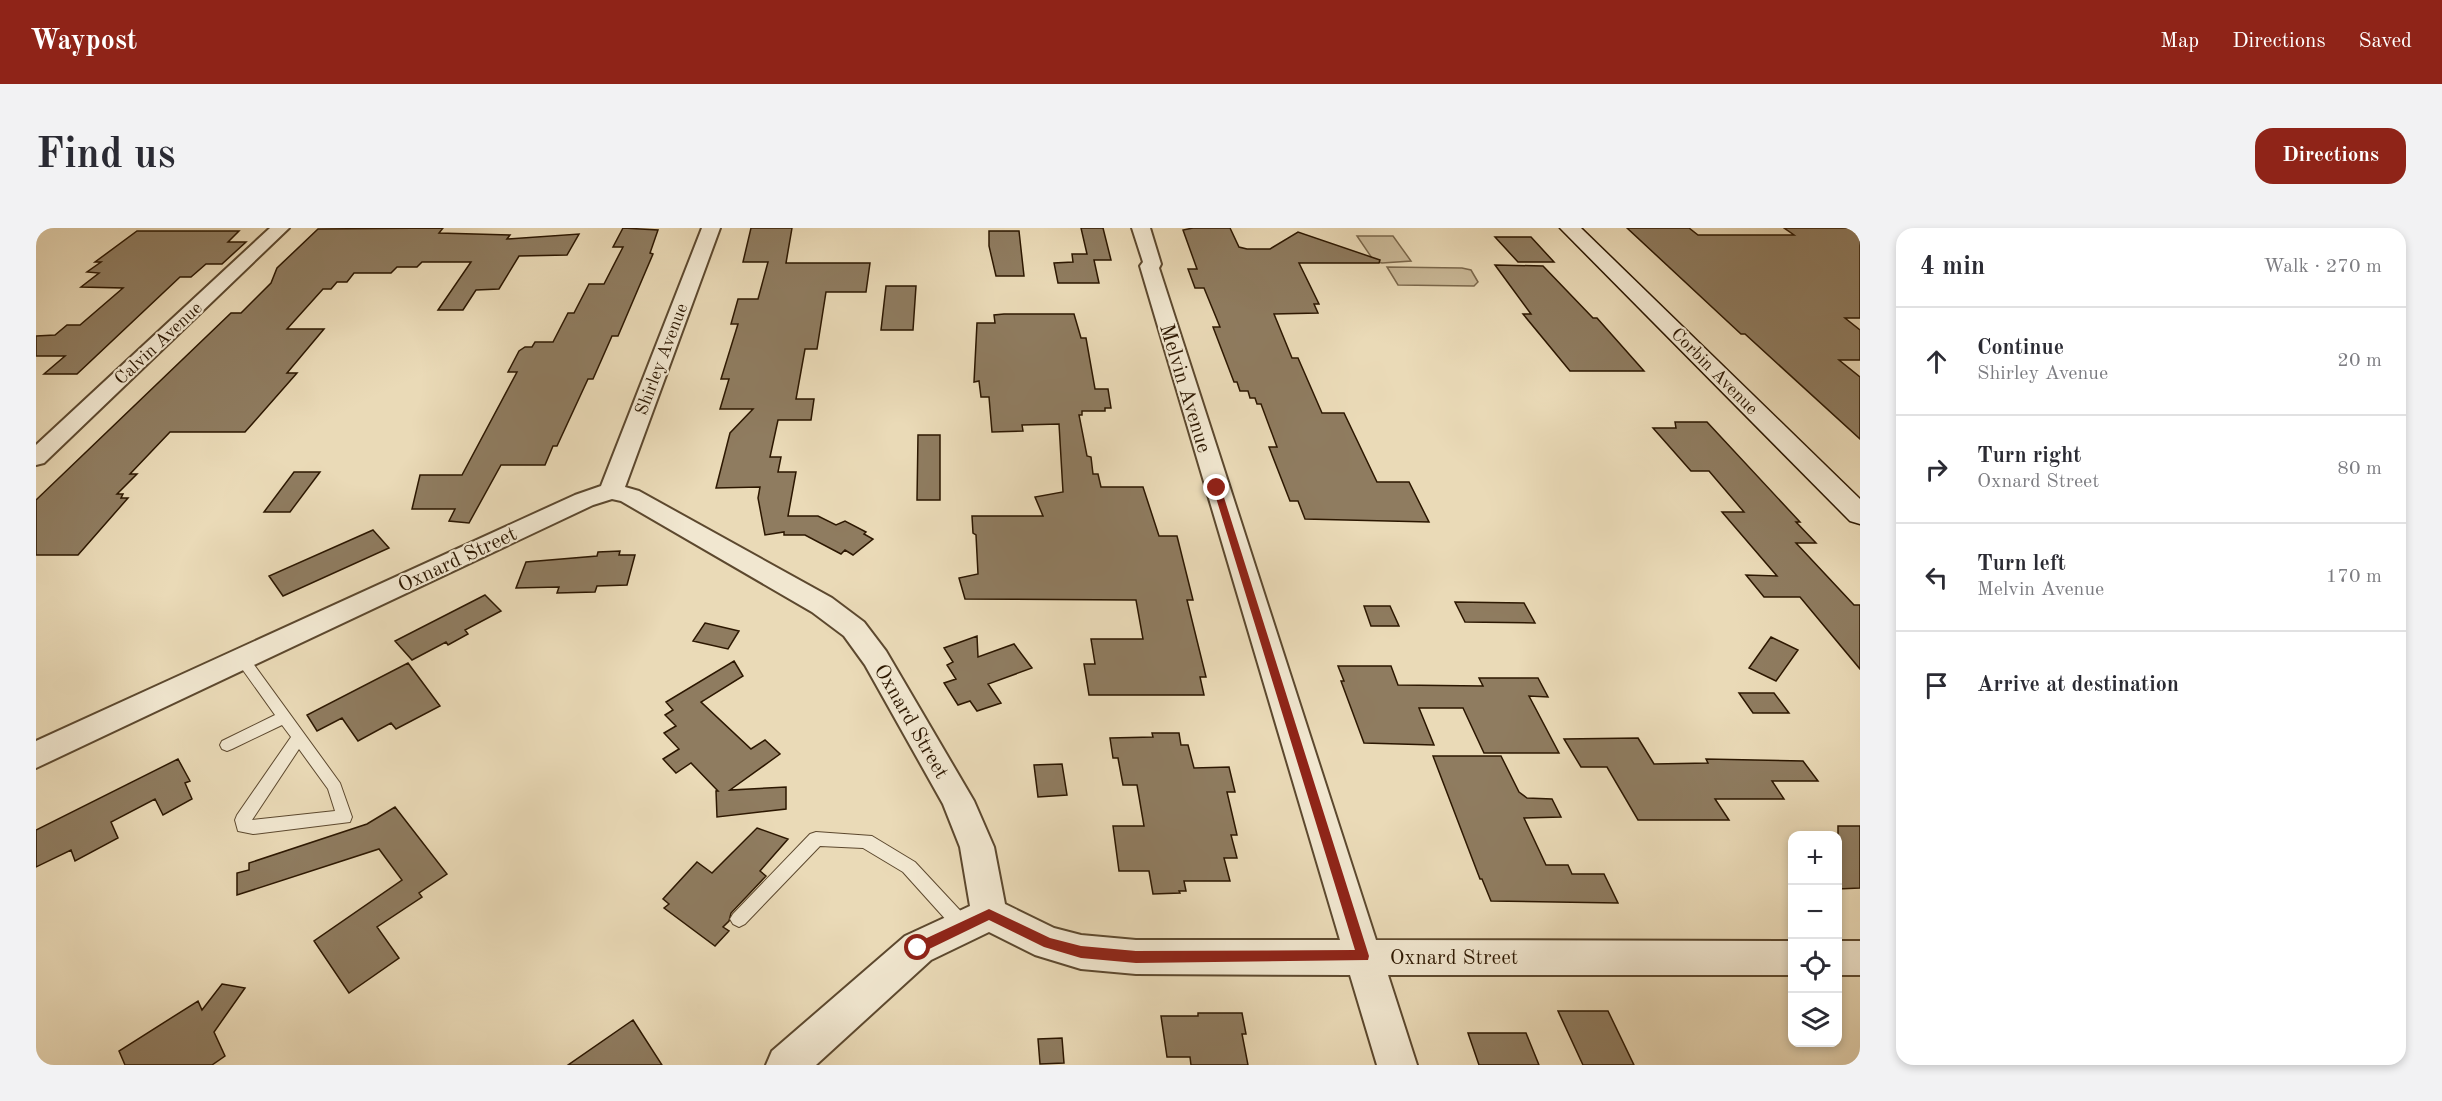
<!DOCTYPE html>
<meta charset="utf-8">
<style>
body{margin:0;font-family:"Old Standard TT",serif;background:#f2f2f3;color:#2b2b33}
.controls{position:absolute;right:18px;bottom:18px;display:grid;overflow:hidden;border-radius:12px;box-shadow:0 3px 9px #0003}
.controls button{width:54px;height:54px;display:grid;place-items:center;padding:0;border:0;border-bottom:2px solid #e1e1e2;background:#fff;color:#2b2b33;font:30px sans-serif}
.stop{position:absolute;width:18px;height:18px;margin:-14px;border:4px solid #8f2418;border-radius:50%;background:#fff}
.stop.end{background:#8f2418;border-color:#fff;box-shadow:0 2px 6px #0008}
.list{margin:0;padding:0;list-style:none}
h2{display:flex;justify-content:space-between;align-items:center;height:78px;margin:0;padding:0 24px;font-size:26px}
h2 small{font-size:20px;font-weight:400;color:#7c7c81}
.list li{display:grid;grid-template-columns:39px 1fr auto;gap:18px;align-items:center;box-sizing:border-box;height:108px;padding:0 24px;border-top:2px solid #e1e1e2}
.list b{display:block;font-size:22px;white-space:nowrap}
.list p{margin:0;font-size:20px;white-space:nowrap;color:#7c7c81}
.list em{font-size:20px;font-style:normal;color:#7c7c81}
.icon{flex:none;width:33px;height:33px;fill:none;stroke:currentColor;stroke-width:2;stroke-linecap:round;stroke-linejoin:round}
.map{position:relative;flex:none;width:1824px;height:837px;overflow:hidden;border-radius:18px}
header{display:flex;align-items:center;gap:36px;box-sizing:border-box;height:84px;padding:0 30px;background:#8f2418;color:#fff}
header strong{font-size:28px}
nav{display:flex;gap:33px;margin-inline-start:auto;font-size:21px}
.intro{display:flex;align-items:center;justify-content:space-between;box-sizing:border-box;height:144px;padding:0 36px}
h1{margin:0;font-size:42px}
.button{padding:15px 27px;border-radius:18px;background:#8f2418;color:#fff;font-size:21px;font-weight:700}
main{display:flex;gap:36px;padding:0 36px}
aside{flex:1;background:#fff;border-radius:18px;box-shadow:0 3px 9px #0003}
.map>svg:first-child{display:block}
.green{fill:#cab998;stroke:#7b684c;stroke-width:1.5}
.building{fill:#8f7c60;stroke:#2c1701;stroke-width:1.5}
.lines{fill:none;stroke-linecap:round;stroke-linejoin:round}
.lane-casing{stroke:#5c482e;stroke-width:2}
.street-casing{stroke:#5c482e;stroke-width:4}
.secondary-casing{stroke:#2c1701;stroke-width:3}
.lane{fill:#f1e7d0;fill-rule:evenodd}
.street{fill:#f1e7d0;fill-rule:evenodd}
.secondary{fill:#f1e7d0;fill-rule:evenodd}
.route{fill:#8f2418}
.labels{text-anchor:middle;stroke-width:4.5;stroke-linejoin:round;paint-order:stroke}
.far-street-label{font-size:18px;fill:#2c1701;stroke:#f1e7d0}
.street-label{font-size:21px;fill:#2c1701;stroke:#f1e7d0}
</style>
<header>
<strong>Waypost</strong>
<nav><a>Map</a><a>Directions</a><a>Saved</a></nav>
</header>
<div class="intro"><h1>Find us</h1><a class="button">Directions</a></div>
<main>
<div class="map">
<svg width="1824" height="837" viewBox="0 0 1824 837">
<rect width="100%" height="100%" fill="#eadab7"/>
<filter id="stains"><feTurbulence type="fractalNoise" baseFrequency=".00333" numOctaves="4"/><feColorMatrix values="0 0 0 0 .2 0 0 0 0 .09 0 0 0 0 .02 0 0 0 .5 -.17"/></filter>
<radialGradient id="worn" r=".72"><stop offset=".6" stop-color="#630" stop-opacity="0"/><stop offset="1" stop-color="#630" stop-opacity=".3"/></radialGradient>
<path class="green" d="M1321 8H1357L1375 33 1346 35 1338 33Z
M1351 39 1426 40 1435 42 1442 54 1438 58 1362 57Z"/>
<path class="building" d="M407 0 403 5 474 7 471 11 543 6 531 27 483 28 463 61 440 62 427 82H402L435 34H386L381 39H361L355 45H318L311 54H301L295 61H287L251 101H288L251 145H261L209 204H134L94 246H101L81 266H87L85 270H92L42 327H0V272L195 85H205L235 55 241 40 282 1Z
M587 0 622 2 614 25 617 26 582 108H576L557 151H552L521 218H517L509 237H465L433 295 413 293 419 281H376L384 247H426L481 144H472L483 123 489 119H496L499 114H517L532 85H538L553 56H568L587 19H577Z
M715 0H756L750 35H834L830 64H790L781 121H769L760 171H778L775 192H742L734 229H745L742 244H760L752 288H782L800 297 809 293 830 304 828 306 837 311 817 327 809 322 805 326 769 307H748V304L729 307 722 270 724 259 680 260 694 205 717 181H684L693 151H685L702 96H695L702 71H722L732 34H707Z
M1045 0H1067L1075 32H1058L1063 55H1022L1018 35 1037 34 1036 26H1051Z
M1157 0H1194L1203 19 1211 21H1234L1262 4 1344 32 1343 35H1263L1283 76H1278L1282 85 1238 86 1256 130H1262L1286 185H1308L1341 254H1373L1393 294 1269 291 1262 273H1254L1233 219H1241L1225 176H1221L1219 170H1214L1212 163H1204L1201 154H1198L1177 99H1184L1168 60H1159L1152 41H1161L1147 2Z
M1591 0H1653L1662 7H1758L1748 0H1824V90H1809L1824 102V132H1803L1824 149V211L1709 106H1705Z
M101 3H203L192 14H210L186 36H170L155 49H144L41 146H8L29 128H0V108L19 107 31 97H44L87 60 45 59 63 45 51 44 65 34H59Z
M953 3H983L988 48H960L953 18Z
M1459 9H1495L1518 34H1482Z
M1459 37 1507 38 1557 90H1561L1608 143H1534L1487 86H1495Z
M850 58H880L877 102H845Z
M968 86H1038L1045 110H1050L1059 161H1072L1075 180H1069V183H1046V187H1043L1051 228 1055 229 1057 246H1062L1065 259H1107L1123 308H1141L1157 372H1151L1170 449H1164L1168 467H1053L1048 436H1059L1055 411H1107L1100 372 929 371 923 350 942 346 940 307 937 305 936 288H1007L999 269 1027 264 1023 196 986 197 987 203 956 204 953 169H945L943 153 938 154 941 95H959L958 87Z
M1639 194H1671L1764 294H1760L1780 315H1760L1818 377H1824V441L1764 369H1728L1710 347 1741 348 1686 284H1708L1673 243H1655L1617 200H1640Z
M882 207H904V272H881Z
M258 244H284L254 284H228Z
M337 302 353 320 247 368 233 348Z
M584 323 583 327H599L591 357 561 358 559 364 521 365 523 359 480 360 490 334 561 328 562 324Z
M449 367 465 383 429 402 432 406 412 417 410 414 376 432 359 413Z
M1419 374 1488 375 1499 395 1429 394Z
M1328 378H1354L1363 398H1335Z
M669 395 703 403 692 421 657 413Z
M941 408 942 429 978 416 996 440 952 456 965 475 941 483 934 473 922 477 908 455 920 451 911 437 917 434 908 420Z
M1735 409 1762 422 1740 453 1713 440Z
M698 433 707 448 665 474 715 521 729 512 744 526 694 562 750 559V581L681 589 680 563H682L655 535 640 545 627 531 643 521 628 505 640 498 629 487 637 482 630 474Z
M372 435 404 478 360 501 355 495 322 513 306 490 281 503 271 487Z
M1302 438H1355L1362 457 1447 458 1443 450H1502L1512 469 1493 468 1523 525H1448L1427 480H1383L1398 517 1328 515 1305 453H1308Z
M1703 465H1738L1753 485H1717Z
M1116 505H1143L1145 517H1152L1158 540 1193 539 1199 564H1191L1201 607H1195L1201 630H1188L1194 653H1148L1150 663H1143L1144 665 1117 666 1113 643H1083L1077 598H1108L1101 557H1087L1082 530H1077L1074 510 1117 509Z
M1602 510 1618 536 1672 535 1670 531 1767 533 1782 553H1736L1748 571H1679L1693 592H1602L1571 539H1545L1528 511Z
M1397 528H1465L1483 564 1491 570 1516 571 1525 589 1488 590 1510 637H1532L1536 646H1568L1582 675 1455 673 1446 651H1444Z
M142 531 154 553 149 555 156 571 127 587 119 571 75 594 82 610 39 633 35 622 0 639V602Z
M1026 536 1031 567 1002 569 998 537Z
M359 579 411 646 383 665 386 669 341 699 363 730 313 765 278 713 366 652 343 621 201 667V645L213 642V635L331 596Z
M1802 598H1824V660L1802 661Z
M721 600 752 611 724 643 730 648 695 685 693 693 687 699 693 703 679 718 628 680 633 676 627 671 661 634 676 645Z
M186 756 209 760 178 804 189 828 176 837H89L83 823 162 773 166 782Z
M1522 783H1572L1598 837H1547Z
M1162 785H1206L1210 806H1206L1212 837H1155L1154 829H1131L1125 788H1162Z
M597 792 626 837H532Z
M1432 805H1490L1503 837H1443Z
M1026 810 1028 835 1004 836 1002 811Z"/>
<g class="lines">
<defs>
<path id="lane" d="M206 426 211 427 304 555 316 589 314 594 217 606 202 603 199 592 201 587 255 509 246 497 196 521 191 523 186 521 184 517 186 513 239 487 199 431ZM263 521 292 561 299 583 216 592Z
M780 604 836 608 879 634 933 692 936 698 933 704 927 706 921 704 867 644 827 620 784 618 709 696 703 699 697 696 694 691 697 686 774 606Z"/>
<path id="street" d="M234 0H253L8 235 0 237V217Z
M666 0H684L589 259 603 263 796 370 828 394 850 423 938 573 958 619 969 676 1018 700 1045 707 1100 712H1304L1104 38 1107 34 1096 0H1114L1125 36 1123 40 1340 712 1756 713V747H1352L1381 837H1341L1314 747 1100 746 1045 741 999 727 953 704 895 732 780 837H730L736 823 869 708 934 678 924 619 907 576 829 437 808 408 776 384 585 273 576 271 557 277 0 540V513L539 267 565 258Z
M1802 713H1824V747H1802Z"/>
<path id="secondary" d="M1524 0H1545L1824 271V296L1814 293Z"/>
</defs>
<use href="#lane" class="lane-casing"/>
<use href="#street" class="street-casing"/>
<use href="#secondary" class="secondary-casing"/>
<use href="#lane" class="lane"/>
<use href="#street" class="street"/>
<use href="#secondary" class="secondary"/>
</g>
<path class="route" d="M1181 257 1185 260 1333 728 1332 732 1100 735 1045 730 1008 719 953 692 887 724H878L876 720 878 716 953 681 1014 710 1045 718 1100 723 1319 722 1177 260Z"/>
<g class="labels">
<g class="far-street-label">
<text transform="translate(122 115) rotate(-43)" y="6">Calvin Avenue</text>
<text transform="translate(625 131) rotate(-69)" y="6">Shirley Avenue</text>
<text transform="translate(1679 143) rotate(45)" y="6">Corbin Avenue</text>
</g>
<g class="street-label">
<text transform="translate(1150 160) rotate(73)" y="7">Melvin Avenue</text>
<text transform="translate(421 331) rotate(-25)" y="7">Oxnard Street</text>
<text transform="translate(876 493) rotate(60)" y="7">Oxnard Street</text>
<text x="1418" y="736">Oxnard Street</text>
</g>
</g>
<rect width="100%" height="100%" filter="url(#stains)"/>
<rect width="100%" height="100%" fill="url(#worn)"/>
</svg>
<div class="controls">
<button>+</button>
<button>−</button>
<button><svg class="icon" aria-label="locate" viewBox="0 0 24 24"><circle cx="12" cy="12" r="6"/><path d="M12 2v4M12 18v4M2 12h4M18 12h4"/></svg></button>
<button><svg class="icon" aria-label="layers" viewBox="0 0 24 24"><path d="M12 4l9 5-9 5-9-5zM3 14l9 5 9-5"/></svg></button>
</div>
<div class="stop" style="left:882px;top:720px"></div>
<div class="stop end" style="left:1181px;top:260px"></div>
</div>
<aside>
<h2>4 min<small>Walk · 270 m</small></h2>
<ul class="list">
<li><svg class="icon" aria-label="ahead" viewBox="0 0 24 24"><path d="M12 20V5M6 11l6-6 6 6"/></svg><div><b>Continue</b><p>Shirley Avenue</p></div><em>20 m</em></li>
<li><svg class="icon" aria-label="right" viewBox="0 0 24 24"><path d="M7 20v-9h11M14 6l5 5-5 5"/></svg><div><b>Turn right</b><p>Oxnard Street</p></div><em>80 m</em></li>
<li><svg class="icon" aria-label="left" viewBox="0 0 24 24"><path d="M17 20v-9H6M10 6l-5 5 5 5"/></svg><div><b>Turn left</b><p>Melvin Avenue</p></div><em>170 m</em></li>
<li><svg class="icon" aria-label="arrive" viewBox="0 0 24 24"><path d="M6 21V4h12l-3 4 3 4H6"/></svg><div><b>Arrive at destination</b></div></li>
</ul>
</aside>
</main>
